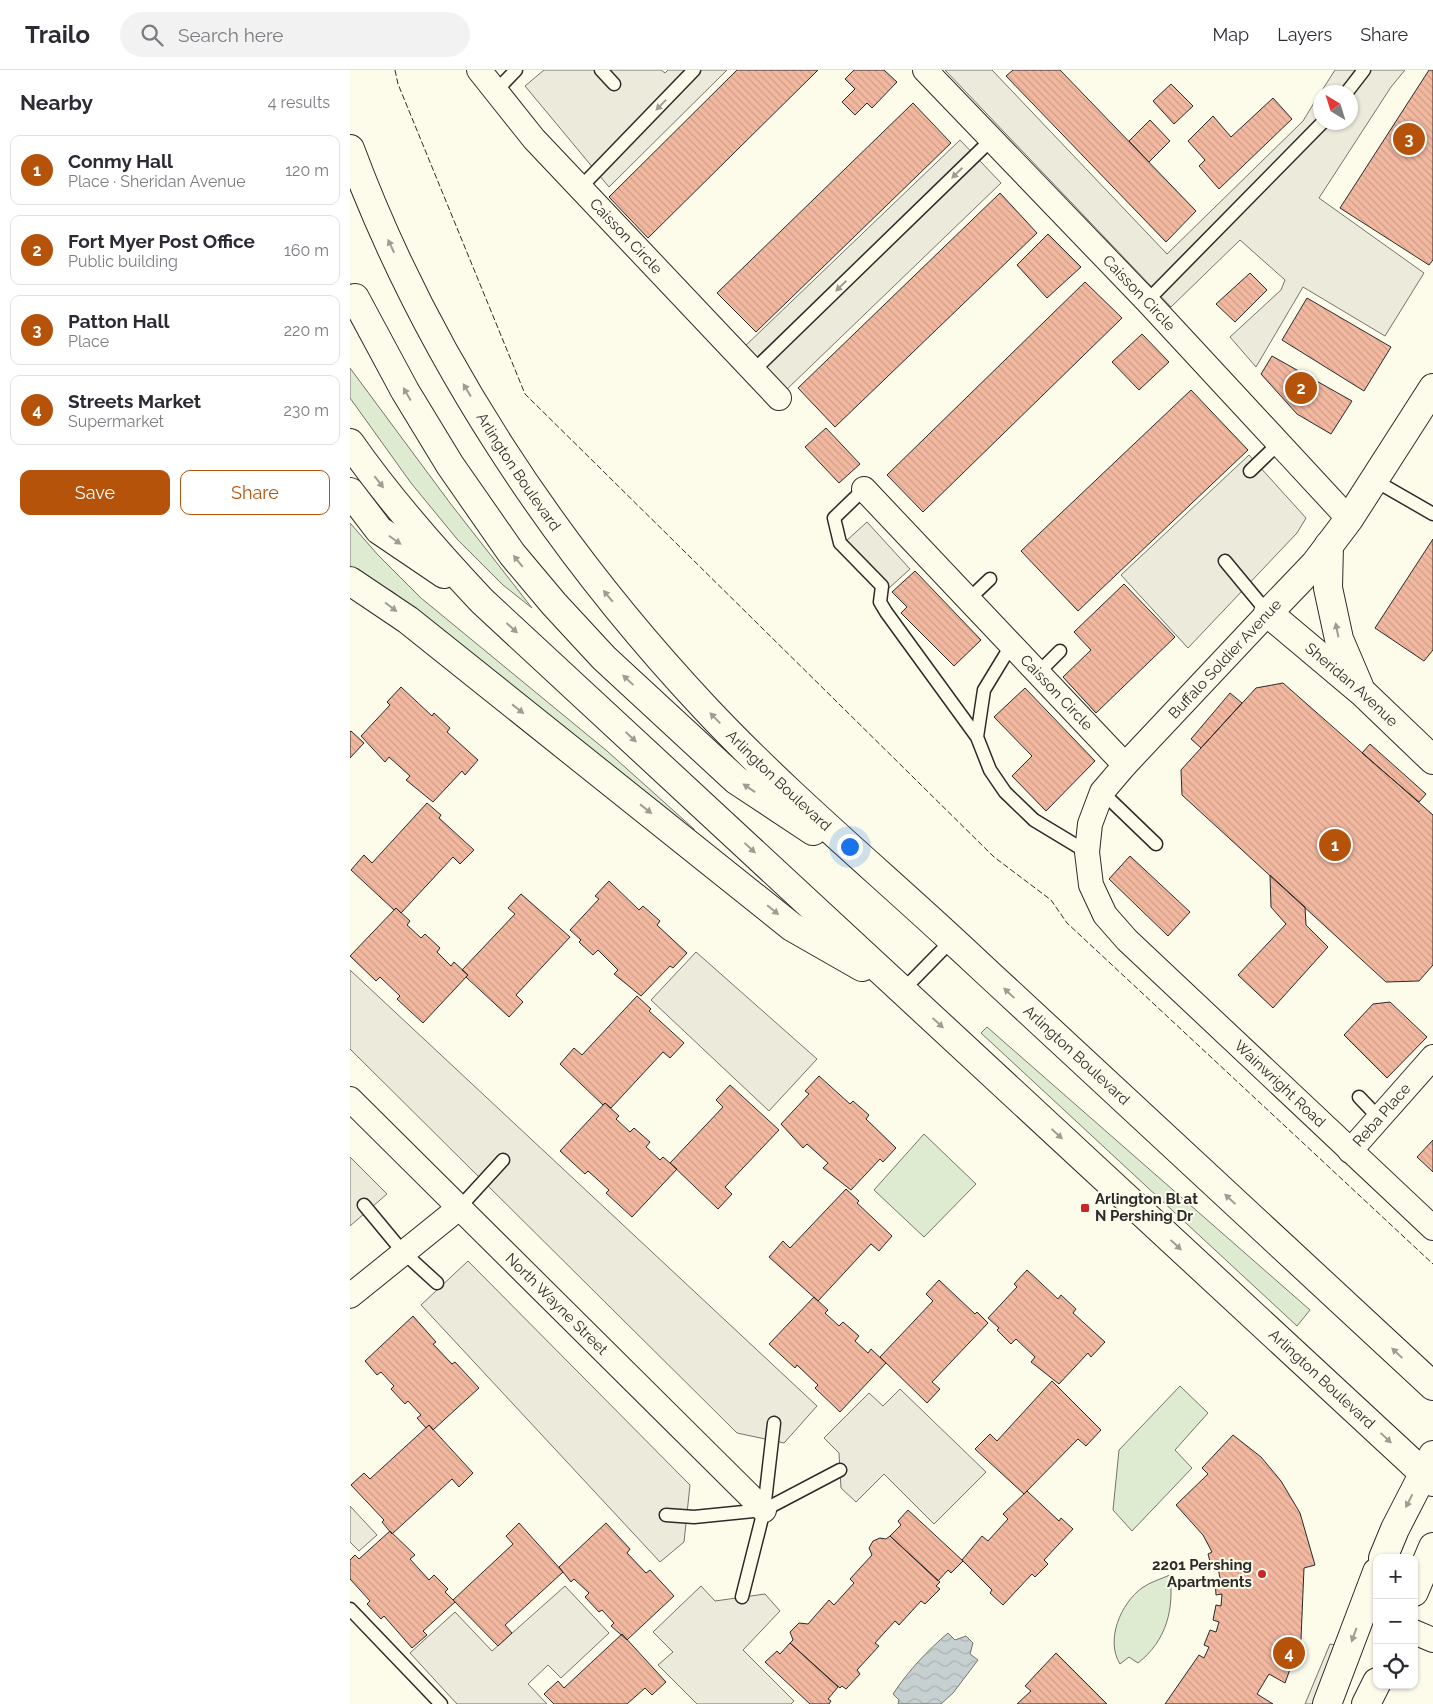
<!DOCTYPE html>
<meta charset="utf-8">
<style>
body{margin:0;font-family:Raleway,sans-serif;background:#f2f2f3;color:#2b2b33}
.controls{position:absolute;right:15px;bottom:15px;display:grid;overflow:hidden;border-radius:10px;box-shadow:0 1px 4px #0004}
.controls button{width:45px;height:45px;display:grid;place-items:center;padding:0;border:0;border-bottom:1px solid #e1e1e2;background:#fff;color:#2b2b33;font:25px sans-serif}
.compass{position:absolute;left:963px;top:15px;width:45px;height:45px;border-radius:50%;background:#fff;box-shadow:0 1px 4px #0004;rotate:322deg}
.you{position:absolute;left:499px;top:776px;width:18px;height:18px;margin:-12px;border:4px solid #fff;border-radius:50%;background:#1a73e8;box-shadow:0 0 0 8px #1a73e833}
.badge{display:grid;place-items:center;width:32px;height:32px;border-radius:50%;background:#b45309;color:#fff;font-size:16px;font-weight:700}
.pin{position:absolute;translate:-50% -50%;border:2px solid #fff;box-shadow:0 1px 5px #0006}
.list{margin:0;padding:0;list-style:none}
h2{display:flex;justify-content:space-between;align-items:center;height:65px;margin:0;padding:0 20px;font-size:21px}
h2 small{font-size:16px;font-weight:400;color:#7c7c81}
.list li{display:grid;grid-template-columns:32px 1fr auto;gap:15px;align-items:center;box-sizing:border-box;height:70px;margin:0 10px 10px;padding:0 10px;border:1px solid #e1e1e2;border-radius:10px}
.list b{display:block;font-size:19px;white-space:nowrap}
.list p{margin:0;font-size:16px;white-space:nowrap;color:#7c7c81}
.list em{font-size:16px;font-style:normal;color:#7c7c81}
.actions{display:flex;gap:10px;padding:15px 20px}
.actions a{flex:1;padding:11px 0;border:1px solid #b45309;border-radius:10px;text-align:center;font-size:18px;color:#b45309}
.actions .main{background:#b45309;color:#fff}
.icon{flex:none;width:28px;height:28px;fill:none;stroke:currentColor;stroke-width:2;stroke-linecap:round;stroke-linejoin:round}
.map{position:relative;flex:none;width:1083px;height:1634px;overflow:hidden}
header{display:flex;align-items:center;gap:30px;box-sizing:border-box;height:70px;padding:0 25px;background:#fff;border-bottom:1px solid #e1e1e2}
header strong{font-size:24px}
nav{display:flex;gap:28px;margin-inline-start:auto;font-size:18px}
.search{width:350px;height:45px;background:#f2f2f3;display:flex;align-items:center;gap:12px;box-sizing:border-box;padding:0 18px;border-radius:28px;color:#7c7c81;font-size:19px}
main{display:flex}
aside{flex:1;background:#fff}
.map>svg:first-child{display:block}
.green{fill:#deebd1;stroke:#74746e}
.parking{fill:#eceadb;stroke:#74746e}
.water{fill:url(#water-waves);stroke:#74746e}
.building{fill:url(#building-back-hatch);stroke:#2b2b2b}
.lines{fill:none;stroke-linecap:round;stroke-linejoin:round}
.service-casing{stroke:#2b2b2b;stroke-width:15}
.minor-casing{stroke:#2b2b2b;stroke-width:26}
.tertiary-casing{stroke:#2b2b2b;stroke-width:30}
.trunk-casing{stroke:#2b2b2b;stroke-width:30}
.service{stroke:#fdfbea;stroke-width:12}
.minor{stroke:#fdfbea;stroke-width:24}
.tertiary{stroke:#fdfbea;stroke-width:28}
.trunk{stroke:#fdfbea;stroke-width:28}
.fence{stroke:#2b2b2b;stroke-width:1;stroke-dasharray:6 2.5;stroke-linecap:butt}
.oneway{fill:#9e9d94}
.poi-dot{fill:#c62828;stroke:#fdfbea;stroke-width:2}
.labels{text-anchor:middle;stroke-width:4;stroke-linejoin:round;paint-order:stroke}
.street-label{font-size:15px;fill:#2b2b2b;stroke:#fdfbea}
.poi-label{font-size:15px;font-weight:bold;fill:#2b2b2b;stroke:#fdfbea;text-anchor:start}
</style>
<header>
<strong>Trailo</strong>
<div class="search"><svg class="icon" aria-label="search" viewBox="0 0 24 24"><circle cx="10" cy="10" r="6"/><path d="M15 15l6 6"/></svg>Search here</div>
<nav><a>Map</a><a>Layers</a><a>Share</a></nav>
</header>
<main>
<aside>
<h2>Nearby<small>4 results</small></h2>
<ul class="list">
<li><span class="badge">1</span><div><b>Conmy Hall</b><p>Place · Sheridan Avenue</p></div><em>120 m</em></li>
<li><span class="badge">2</span><div><b>Fort Myer Post Office</b><p>Public building</p></div><em>160 m</em></li>
<li><span class="badge">3</span><div><b>Patton Hall</b><p>Place</p></div><em>220 m</em></li>
<li><span class="badge">4</span><div><b>Streets Market</b><p>Supermarket</p></div><em>230 m</em></li>
</ul>
<div class="actions"><a class="main">Save</a><a>Share</a></div>
</aside>
<div class="map">
<svg width="1083" height="1634" viewBox="0 0 1083 1634">
<defs>
<pattern id="water-waves" width="16" height="10" patternUnits="userSpaceOnUse" patternTransform="scale(1.25)"><rect width="16" height="10" fill="#c7d0d0"/><path d="M0 5q4-4 8 0t8 0" fill="none" stroke="#abb3b3"/></pattern>
<pattern id="building-back-hatch" width="6" height="6" patternUnits="userSpaceOnUse" patternTransform="scale(1.25)"><rect width="6" height="6" fill="#f2b8a0"/><path d="M-1 5l2 2M0 0l6 6M5-1l2 2" fill="none" stroke="#d09e8a"/></pattern>
</defs>
<rect width="100%" height="100%" fill="#fdfbea"/>
<path class="green" d="M0 298 100 433 182 538 153 515 107 469 61 413 0 328Z
M0 453 28 485 71 528 257 681 344 759V763L43 522 0 498Z
M637 957 960 1240 947 1256 631 963Z
M574 1064 626 1114 574 1167 524 1120Z
M830 1316 858 1343 825 1380 842 1398 782 1461 763 1440 769 1380Z
M820 1505C824 1539 817 1570 788 1593L779 1587 770 1594C755 1570 771 1533 792 1518 800 1512 811 1509 820 1505Z"/>
<path class="parking" d="M194 0H311L315 3 318 0H377L259 117 175 16Z
M595 0H642L817 184 953 51 970 23 971 52H1001V22H971L985 0H1055L1041 17 969 128 1074 203 1035 266 953 217 906 297 880 267 931 220 935 210 890 170 821 237Z
M610 70 651 113 434 322 392 279Z
M899 385 956 448 947 463 838 578 771 505Z
M517 452 560 499 538 519 495 472Z
M346 882 467 989 419 1041 301 930Z
M0 900 467 1336 434 1373 387 1363 0 979Z
M0 1087 37 1124 0 1156Z
M118 1191 340 1415 334 1472 310 1492 71 1235Z
M550 1319 636 1402 584 1454 534 1404 506 1432 491 1418 489 1383 474 1368 519 1323 533 1336Z
M0 1436 27 1465 9 1481 0 1472Z
M215 1516 259 1563 211 1608 198 1595 178 1614 197 1634H107L60 1583 105 1542 142 1581Z
M351 1516 365 1531 415 1524 430 1541 393 1580 444 1631 441 1634H347L308 1595 323 1582 303 1562Z
M980 1574 986 1575 963 1634H955Z"/>
<path class="water" d="M598 1563 605 1570 616 1566 623 1573 620 1584 628 1590 603 1623 591 1634H548L549 1630 543 1624C559 1600 577 1581 598 1563Z"/>
<path class="building" d="M387 0H468L298 168 259 127Z
M504 0H534L547 12 522 38 517 33 505 45 492 32 505 19 495 9Z
M663 0H710L846 141 816 172 656 6Z
M1079 0H1083V190L1079 195 990 138Z
M821 14 843 36 824 54 803 31Z
M923 28 942 49 869 119 849 96 855 90 838 71 863 46 881 67Z
M563 33 601 73 406 262 367 223Z
M800 50 820 71 799 92 779 71Z
M650 123 687 163 485 357 448 318Z
M698 164 731 197 697 228 667 195Z
M900 203 917 220 885 252 866 234Z
M735 212 772 248 573 442 537 405Z
M957 228 1041 277 1014 321 932 270Z
M792 264 819 292 789 320 762 292Z
M922 286 1002 331 981 364 947 344 911 304Z
M841 320 898 380 728 541 671 481Z
M476 358 510 394 489 413 455 377Z
M1083 469V580L1074 591 1025 558Z
M565 501 631 570 604 596 551 543 557 537 542 522Z
M774 514 825 567 746 643 713 607 741 580 724 562Z
M933 613 1083 745V895L1069 911 1036 912 832 725 831 700 851 678 906 618Z
M51 617 82 646 84 643 100 658 97 662 128 690 115 705 112 701 83 732 56 710 60 706 39 687 35 692 11 666 40 635 37 632Z
M675 618 745 691 696 741 662 706 682 686 644 647Z
M880 623 892 633 851 678 841 669Z
M1 661 14 673 0 688V662Z
M1020 674 1076 724 1069 732 1012 683Z
M77 733 91 745 89 748 124 780 110 794 103 787 51 843 46 838 44 840 1 800 14 785 22 793Z
M780 786 840 842 818 866 759 809Z
M920 805 955 837 956 855 978 877 923 938 888 905 936 854 921 837Z
M259 811 289 840 293 836 310 851 307 855 337 883 323 898 320 896 291 926 264 904 268 900 248 880 243 885 229 872 231 870 220 860 249 829 245 826Z
M171 824 220 867 166 925 173 932 159 947 116 907 118 905 112 900 165 844 158 838Z
M46 838 60 851 57 855 71 868 75 864 90 878 87 882 101 896 104 892 118 905 73 953 47 929 50 926 30 907 26 911 0 886Z
M287 926 301 939 299 941 334 973 320 988 313 982 261 1038 255 1033 253 1035 210 994 224 978 232 985Z
M1040 932 1077 967 1037 1008 994 965 1023 934Z
M469 1006 500 1034 503 1031 519 1045 516 1049 546 1078 533 1092 530 1089 501 1120 473 1098 478 1093 457 1074 453 1078 431 1054 459 1024 455 1021Z
M380 1015 429 1060 375 1117 382 1124 368 1139 320 1093 373 1037 366 1030Z
M255 1033 269 1046 266 1049 280 1062 284 1058 300 1072 296 1077 310 1090 313 1087 327 1099 282 1147 256 1123 259 1120 238 1101 235 1104 210 1081Z
M1083 1070V1102L1067 1087Z
M496 1119 509 1131 507 1133 542 1166 529 1181 521 1174 468 1231 419 1187 433 1171 440 1178Z
M677 1200 708 1229 711 1225 726 1239 723 1243 755 1272 741 1287 738 1283 709 1314 681 1292 685 1287 666 1269 661 1274 647 1260 649 1258 638 1248 667 1217 664 1214Z
M589 1210 625 1244 627 1242 638 1253 582 1312 590 1319 577 1333 530 1287 583 1231 576 1224Z
M464 1227 478 1240 475 1243 489 1256 493 1252 509 1266 505 1271 518 1283 521 1279 536 1293 490 1342 465 1318 468 1315 447 1295 445 1298 419 1274Z
M63 1246 86 1272 83 1274 102 1294 105 1292 129 1318 83 1360 79 1355 76 1358 67 1348 71 1345 58 1331 55 1334 41 1319 44 1316 31 1302 27 1305 15 1291Z
M702 1311 751 1360 736 1376 728 1369 674 1424 625 1379 640 1364 647 1371Z
M79 1355 123 1403 109 1417 102 1409 42 1464 32 1452 34 1450 1 1415 14 1403 20 1409Z
M883 1365 911 1387 931 1411 950 1443 965 1495 954 1498 951 1569 935 1613 919 1604 907 1624 923 1634H815L849 1585 854 1588 859 1577 854 1575 860 1560 866 1562 869 1552 863 1550 866 1535 871 1536 872 1524 866 1525 865 1509 870 1508 868 1498 862 1499 858 1484 862 1482 853 1465 826 1435 858 1404 852 1398Z
M677 1421 709 1451 711 1448 723 1459 694 1490 698 1494 685 1507 682 1504 653 1535 640 1523 642 1520 612 1490 632 1466 638 1471 658 1449 653 1444Z
M558 1440 613 1491 601 1503 598 1500 588 1511 540 1466 551 1455 548 1451Z
M169 1453 213 1502 155 1555 162 1563 148 1576 103 1530 163 1474 156 1466Z
M256 1453 280 1479 277 1483 296 1503 300 1500 324 1526 277 1570 261 1556 264 1553 252 1540 249 1542 235 1527 239 1523 224 1509 221 1512 209 1497Z
M40 1461 65 1485 60 1489 79 1510 84 1505 98 1519 95 1522 105 1532 73 1561 77 1565 62 1578 34 1546 31 1549 17 1534 20 1531 0 1509V1490L5 1485 9 1489Z
M540 1466 590 1512 586 1516 590 1519 575 1534 571 1531 549 1555 545 1551 525 1573 529 1576 507 1600 510 1604 496 1619 492 1616 490 1618 440 1573 443 1570 440 1562 449 1553 458 1554 479 1530 484 1535 504 1513 500 1509 522 1485 519 1478 523 1471 530 1468 536 1469Z
M272 1564 316 1612 302 1625 295 1618 277 1634H204L194 1624 208 1611 214 1618Z
M440 1573 488 1617 478 1629 481 1631 479 1634H460L415 1592 427 1581 430 1584Z
M706 1583 757 1634H667L681 1621 675 1616Z"/>
<g class="lines">
<defs>
<path id="service" d="M251 0 264 14
M145 22 166 0
M997 22 1014 0
M230 118 344 0
M797 231 973 52
M403 301 642 69
M900 401 929 373
M1024 410 1083 444
M514 419 484 448 490 473 532 516 530 532 536 542 627 667
M875 491 918 543
M619 529 640 509
M662 574 634 620 627 667 640 700 655 722 684 750 737 782
M688 603 710 581
M752 722 806 774
M553 920 602 870
M1009 1027 1030 1049
M14 1135 53 1182 87 1213
M109 1138 153 1090
M316 1445 344 1447 414 1440 490 1400
M392 1527 414 1440 424 1353
M0 1539 91 1634"/>
<g id="minor">
<path id="s1" d="M129 0 184 69 429 328"/>
<path id="s2" d="M575 0 797 231 999 449"/>
<path id="s3" d="M514 419 775 695"/>
<path id="s4" d="M918 543 775 695 752 722 740 754 737 782 741 815 755 845 777 870 1083 1158"/>
<path id="s5" d="M0 1029 414 1440"/>
<path id="s6" d="M1000 1081 1083 987"/>
<path d="M0 1226 109 1138"/>
<path d="M1064 1562 1083 1570"/>
</g>
<g id="tertiary">
<path id="s7" d="M1083 318 999 449 965 494 918 543 1012 622 1083 690"/>
<path d="M979 475 978 518 989 569 1009 616"/>
<path d="M1033 1488 1045 1459 1083 1385"/>
<path d="M1064 1522 1083 1477"/>
<path d="M977 1634 1027 1502"/>
<path d="M1016 1634 1027 1612"/>
</g>
<g id="trunk">
<path id="s8" d="M0 79C77 286 205 478 356 639 436 724 526 799 612 879 769 1025 927 1170 1083 1316"/>
<path d="M5 228 55 321 100 395 162 484 204 534 254 588 386 710 463 761"/>
<path id="s9" d="M0 373C39 429 85 481 132 531L1083 1412"/>
<path d="M0 422 29 460 94 504"/>
<path d="M0 511 58 550 442 857 512 897"/>
</g>
</defs>
<use href="#service" class="service-casing"/>
<use href="#minor" class="minor-casing"/>
<use href="#tertiary" class="tertiary-casing"/>
<use href="#trunk" class="trunk-casing"/>
<use href="#service" class="service"/>
<use href="#minor" class="minor"/>
<use href="#tertiary" class="tertiary"/>
<use href="#trunk" class="trunk"/>
<path class="fence" d="M45 0 48 14 175 324 644 787 701 830 717 853 1083 1194"/>
</g>
<defs><path id="oneway-solid" d="M-6-.8H1V-3.2L6.5 0L1 3.2V.8H-6Z" transform="scale(1.25)"/></defs>
<g class="oneway">
<use href="#oneway-solid" transform="translate(311 35) rotate(134)"/>
<use href="#oneway-solid" transform="translate(607 103) rotate(136)"/>
<use href="#oneway-solid" transform="translate(41 176) rotate(-115)"/>
<use href="#oneway-solid" transform="translate(491 216) rotate(136)"/>
<use href="#oneway-solid" transform="translate(117 320) rotate(-121)"/>
<use href="#oneway-solid" transform="translate(57 324) rotate(-120)"/>
<use href="#oneway-solid" transform="translate(29 412) rotate(52)"/>
<use href="#oneway-solid" transform="translate(45 470) rotate(35)"/>
<use href="#oneway-solid" transform="translate(168 491) rotate(-129)"/>
<use href="#oneway-solid" transform="translate(258 526) rotate(-130)"/>
<use href="#oneway-solid" transform="translate(41 537) rotate(37)"/>
<use href="#oneway-solid" transform="translate(162 558) rotate(42)"/>
<use href="#oneway-solid" transform="translate(987 560) rotate(-101)"/>
<use href="#oneway-solid" transform="translate(278 610) rotate(-137)"/>
<use href="#oneway-solid" transform="translate(168 639) rotate(38)"/>
<use href="#oneway-solid" transform="translate(365 648) rotate(-134)"/>
<use href="#oneway-solid" transform="translate(281 667) rotate(43)"/>
<use href="#oneway-solid" transform="translate(399 718) rotate(-146)"/>
<use href="#oneway-solid" transform="translate(296 739) rotate(38)"/>
<use href="#oneway-solid" transform="translate(400 778) rotate(43)"/>
<use href="#oneway-solid" transform="translate(423 840) rotate(39)"/>
<use href="#oneway-solid" transform="translate(659 923) rotate(-137)"/>
<use href="#oneway-solid" transform="translate(588 953) rotate(43)"/>
<use href="#oneway-solid" transform="translate(707 1064) rotate(43)"/>
<use href="#oneway-solid" transform="translate(880 1129) rotate(-137)"/>
<use href="#oneway-solid" transform="translate(826 1175) rotate(43)"/>
<use href="#oneway-solid" transform="translate(1047 1283) rotate(-137)"/>
<use href="#oneway-solid" transform="translate(1036 1368) rotate(43)"/>
<use href="#oneway-solid" transform="translate(1059 1431) rotate(117)"/>
<use href="#oneway-solid" transform="translate(1004 1565) rotate(110)"/>
</g>
<g class="poi-dot">
<rect x="730" y="1133" width="10" height="10" rx="2.5"/>
<circle cx="912" cy="1504" r="5"/>
</g>
<g class="labels">
<g class="street-label">
<text dy="5" stroke="none"><textPath href="#s1" startOffset="222">Caisson Circle</textPath></text>
<text dy="5" stroke="none"><textPath href="#s2" startOffset="309">Caisson Circle</textPath></text>
<text dy="5" stroke="none"><textPath href="#s8" startOffset="365">Arlington Boulevard</textPath></text>
<text transform="translate(875 589) rotate(-47)" y="5">Buffalo Soldier Avenue</text>
<text dy="5" stroke="none"><textPath href="#s7" startOffset="390">Sheridan Avenue</textPath></text>
<text dy="5" stroke="none"><textPath href="#s3" startOffset="280">Caisson Circle</textPath></text>
<text dy="5" stroke="none"><textPath href="#s8" startOffset="770">Arlington Boulevard</textPath></text>
<text dy="5" stroke="none"><textPath href="#s8" startOffset="1175">Arlington Boulevard</textPath></text>
<text dy="5" stroke="none"><textPath href="#s4" startOffset="616">Wainwright Road</textPath></text>
<text dy="5" stroke="none"><textPath href="#s6" startOffset="48">Reba Place</textPath></text>
<text dy="5" stroke="none"><textPath href="#s5" startOffset="291">North Wayne Street</textPath></text>
<text dy="5" stroke="none"><textPath href="#s9" startOffset="1351">Arlington Boulevard</textPath></text>
</g>
<g class="poi-label">
<text x="745" y="1134">Arlington Bl at<tspan x="745" dy="17">N Pershing Dr</tspan></text>
<text x="902" y="1500" text-anchor="end">2201 Pershing<tspan x="902" dy="17">Apartments</tspan></text>
</g>
</g>
</svg>
<div class="controls">
<button>+</button>
<button>−</button>
<button><svg class="icon" aria-label="locate" viewBox="0 0 24 24"><circle cx="12" cy="12" r="6"/><path d="M12 2v4M12 18v4M2 12h4M18 12h4"/></svg></button>
</div>
<svg class="compass" viewBox="-18 -18 36 36"><path d="M0-13l5 13h-10z" fill="#e53935"/><path d="M0 13l5-13h-10z" fill="#7c7c81"/></svg>
<div class="you"></div>
<div class="pin badge" style="left:985px;top:775px">1</div>
<div class="pin badge" style="left:951px;top:318px">2</div>
<div class="pin badge" style="left:1059px;top:69px">3</div>
<div class="pin badge" style="left:939px;top:1583px">4</div>
</div>
</main>
